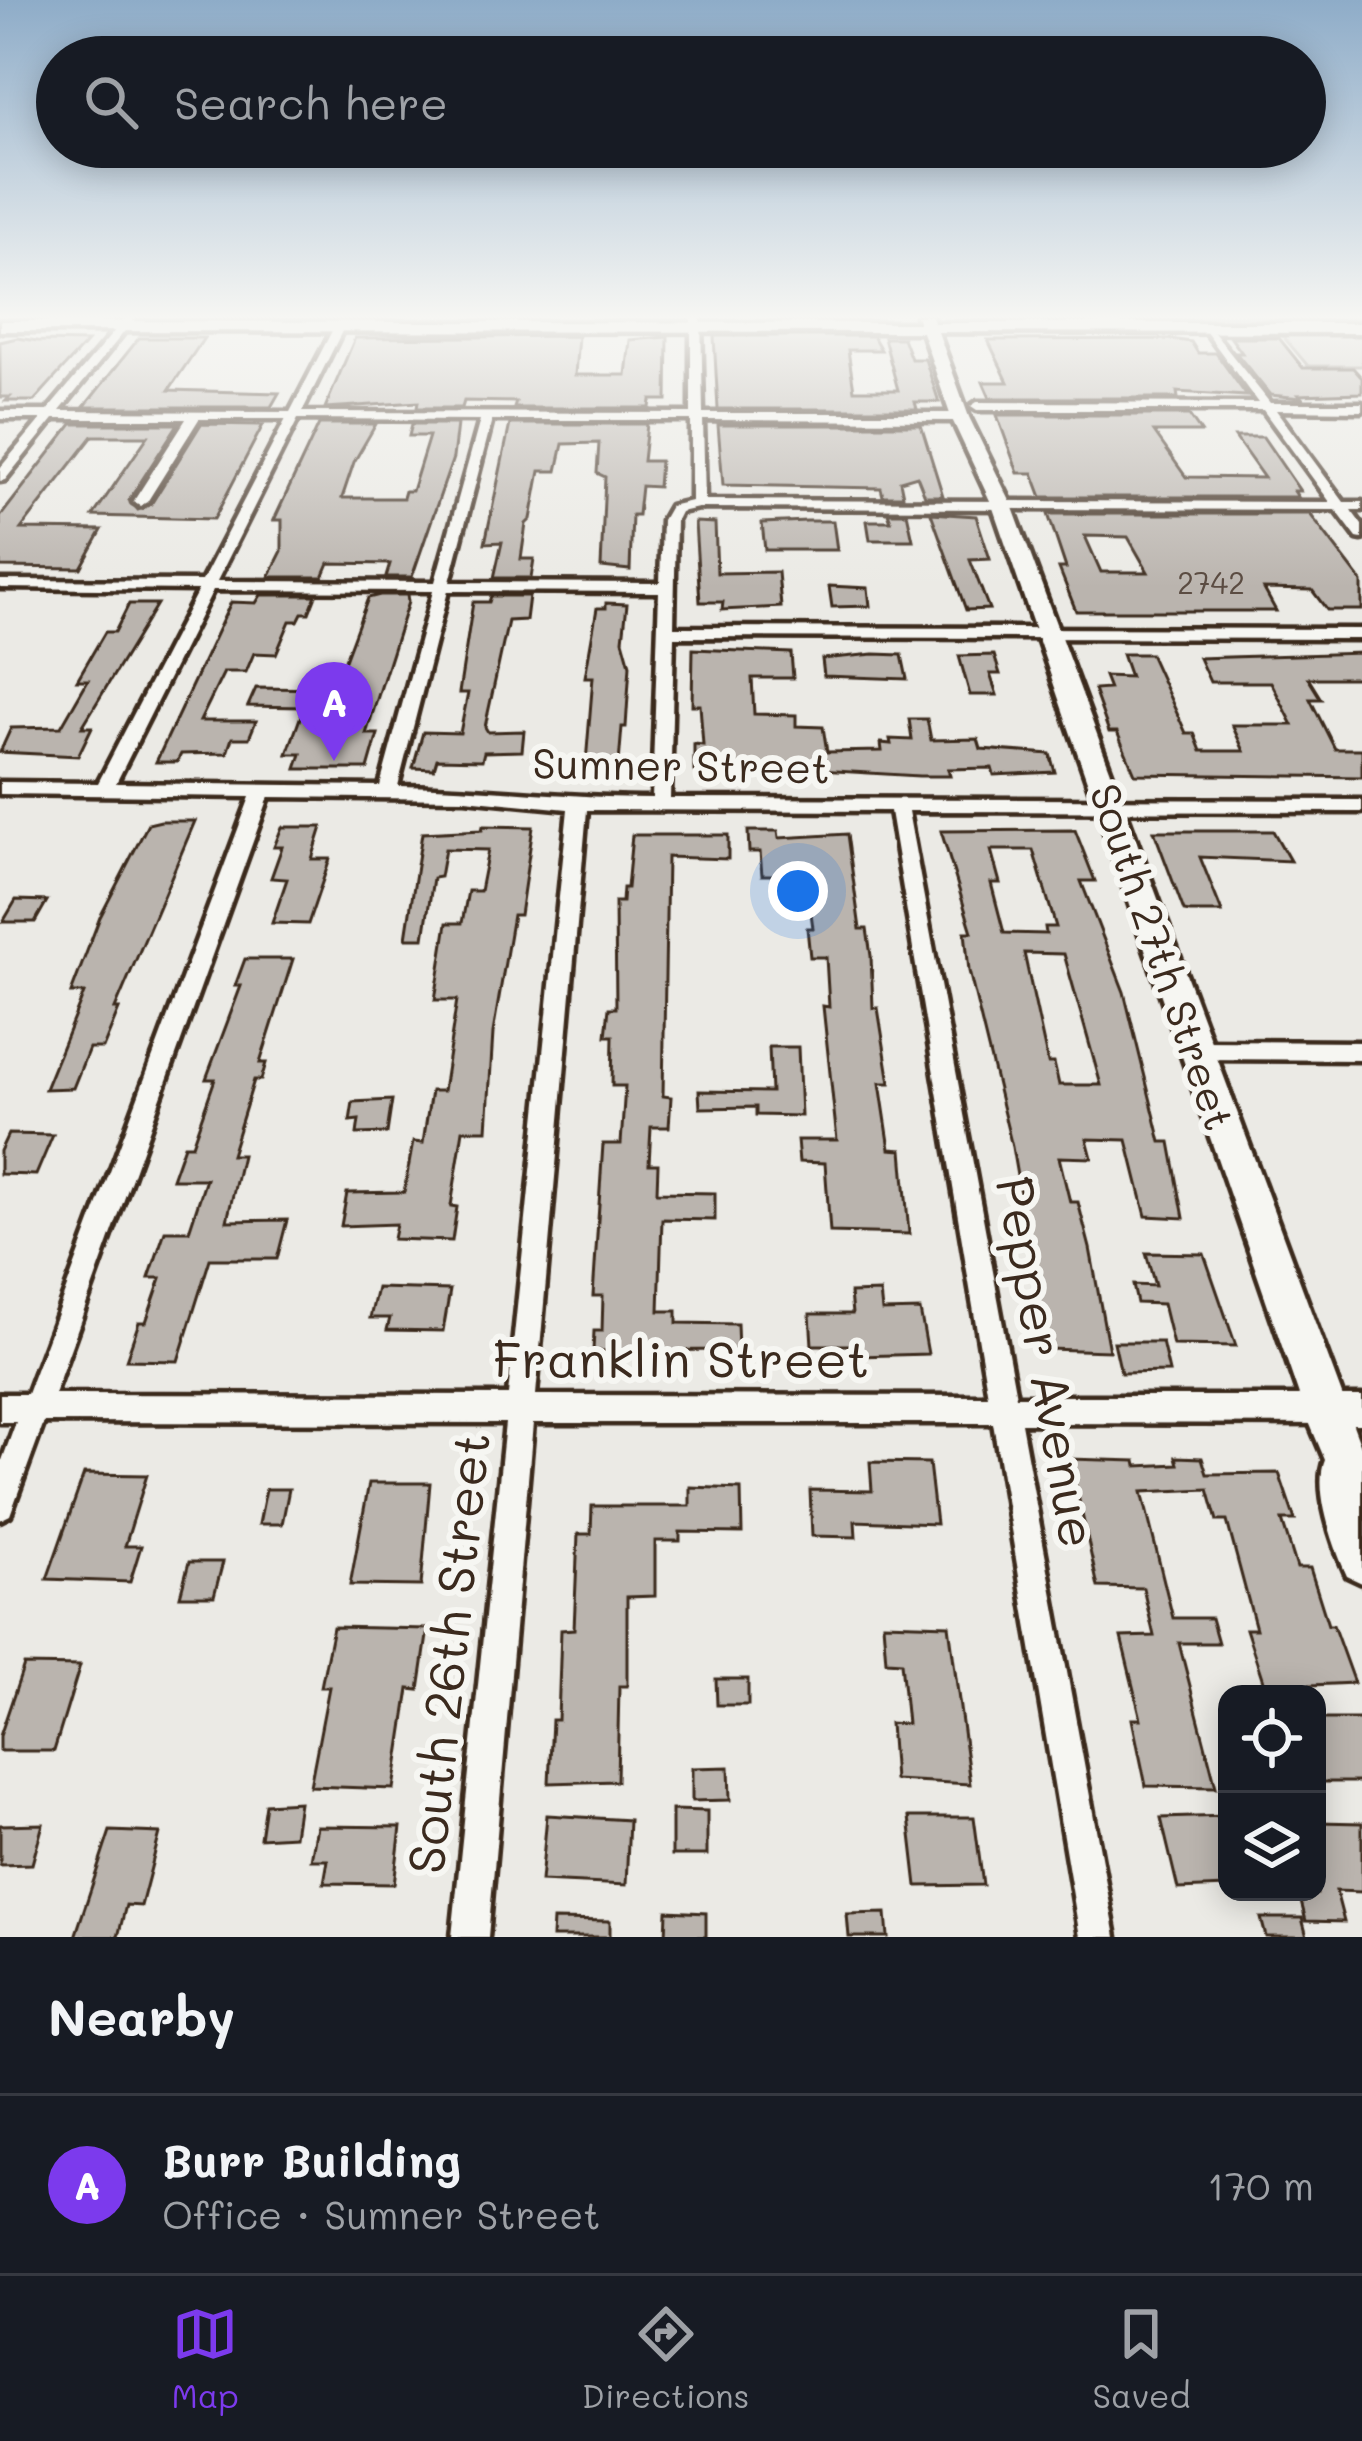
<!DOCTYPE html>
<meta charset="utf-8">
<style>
body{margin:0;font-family:Mali,sans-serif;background:#20242c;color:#f1f3f6}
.controls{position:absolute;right:36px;bottom:36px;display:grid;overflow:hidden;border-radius:24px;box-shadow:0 6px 30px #0003}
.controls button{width:108px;height:108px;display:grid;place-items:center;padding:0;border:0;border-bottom:3px solid #363941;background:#171b24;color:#f1f3f6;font:60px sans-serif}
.you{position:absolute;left:798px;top:891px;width:42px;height:42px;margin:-30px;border:9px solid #fff;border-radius:50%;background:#1a73e8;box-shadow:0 0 0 18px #1a73e833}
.badge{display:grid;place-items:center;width:78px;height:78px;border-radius:50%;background:#7c3aed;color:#fff;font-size:39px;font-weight:700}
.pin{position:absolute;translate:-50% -99px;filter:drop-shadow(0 3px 6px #0008)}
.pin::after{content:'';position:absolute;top:63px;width:42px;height:36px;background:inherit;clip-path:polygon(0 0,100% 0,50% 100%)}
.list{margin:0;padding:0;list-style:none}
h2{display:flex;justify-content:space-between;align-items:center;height:156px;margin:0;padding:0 48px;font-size:51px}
h2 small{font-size:39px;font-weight:400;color:#9ea1a6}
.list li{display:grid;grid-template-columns:78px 1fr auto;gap:36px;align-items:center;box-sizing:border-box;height:180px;padding:0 48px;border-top:3px solid #363941}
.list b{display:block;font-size:45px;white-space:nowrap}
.list p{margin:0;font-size:39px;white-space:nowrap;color:#9ea1a6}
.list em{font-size:39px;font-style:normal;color:#9ea1a6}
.icon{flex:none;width:66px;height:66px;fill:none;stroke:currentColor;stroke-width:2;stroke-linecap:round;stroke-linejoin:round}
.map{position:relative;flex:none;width:1362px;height:1937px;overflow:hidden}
.search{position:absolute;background:#171b24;box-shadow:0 6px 30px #0003;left:36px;right:36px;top:36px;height:132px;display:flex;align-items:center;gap:30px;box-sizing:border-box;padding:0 42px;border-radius:66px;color:#9ea1a6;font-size:45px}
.sheet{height:336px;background:#171b24}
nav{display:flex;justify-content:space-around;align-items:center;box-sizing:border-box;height:168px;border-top:3px solid #363941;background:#171b24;font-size:33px;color:#9ea1a6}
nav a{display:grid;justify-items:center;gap:6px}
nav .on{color:#7c3aed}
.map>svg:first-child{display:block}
.green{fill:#cdcac4;stroke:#847a71;stroke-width:3}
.building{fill:#bab4ae;stroke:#3b2a1e;stroke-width:3;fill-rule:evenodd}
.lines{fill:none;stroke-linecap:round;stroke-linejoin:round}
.minor-casing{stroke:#3b2a1e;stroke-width:9}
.secondary-casing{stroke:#3b2a1e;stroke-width:9}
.minor{fill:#f6f6f2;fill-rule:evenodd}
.secondary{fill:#f6f6f2;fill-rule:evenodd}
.labels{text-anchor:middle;stroke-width:12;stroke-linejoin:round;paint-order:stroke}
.far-number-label{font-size:30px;fill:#5b4c42}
.street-label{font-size:42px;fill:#3b2a1e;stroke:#f6f6f2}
.near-street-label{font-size:51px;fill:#3b2a1e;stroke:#f6f6f2}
</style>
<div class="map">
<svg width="1362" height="1937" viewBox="0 0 1362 1937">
<rect width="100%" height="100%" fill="#ebeae5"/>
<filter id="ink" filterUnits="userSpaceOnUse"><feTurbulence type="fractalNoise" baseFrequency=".00833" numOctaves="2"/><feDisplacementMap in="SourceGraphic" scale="24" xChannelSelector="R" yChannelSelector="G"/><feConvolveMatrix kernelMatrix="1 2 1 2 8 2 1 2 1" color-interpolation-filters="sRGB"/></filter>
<g filter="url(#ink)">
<path class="green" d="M957 316H1362V320L969 319Z
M1281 334H1362V366H1308Z"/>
<path class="building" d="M578 336 575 375H626L630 340 668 337 667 400H651L650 408H514L516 402 464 401 462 408H417L418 402 325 408 355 338Z
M714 336H873L881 350H848L854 390H898L884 338H903L911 359H925L939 402H915L917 409H718Z
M17 338 38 341 87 342 34 401H6L10 397H0V342Z
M139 338H204L169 390 279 393 271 407H84Z
M1231 338H1279L1303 368H1353L1362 378V393L1299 395 1302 398 1270 395 1236 353H1242Z
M1170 339 1191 342 1198 353H1216L1247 396 1177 392 1178 398H990L983 382H1008L988 340Z
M997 415H1189L1201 432H1154L1186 477 1264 478 1235 437H1263L1300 491H1294L1298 497H1042L1033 473H1018Z
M72 424H178L129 500 138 510 151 504 201 424 263 425 214 519 93 516 148 436H93L21 529 102 530 81 568 0 567V517Z
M319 424H376L354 462 342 498H403L405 491H412L429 436H409L412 424H457L453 458 412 577H386L390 564 329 563 323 577H269L282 551V520H274Z
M510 424H647L643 461H660L658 487 641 486 638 515H632L630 570 601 567 605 477 597 473 599 443 563 444 557 471H540L531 519 526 524 521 559H534L531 578H494L502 542 485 543Z
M718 425H921L943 496H925L917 476 900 481 903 496H883L881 488 723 485Z
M888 513H907L913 540H870L867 521H891Z
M931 513 976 516 990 559 970 560 989 609 966 610Z
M1048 514H1310L1362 582V610H1327L1312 590 1264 589 1276 611H1076L1059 568H1066ZM1085 536 1128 537 1148 572H1101Z
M807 521H833L837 550H765L762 523Z
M695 522 715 523 717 573 778 572 781 607 722 610 723 602H700Z
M829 586 868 588 870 606 832 607Z
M261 595H316L309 613H302L298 621H290L276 654 254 653 246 672H224L200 721H256L249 738H232L227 753 181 754 177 762H156L231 602 256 603Z
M380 595H407L408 602 366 734H378L368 769H296L301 754H287L304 707 248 706 256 688 334 689 368 598Z
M491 596H529L526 620 508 621 485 727 488 732 524 731 522 751 484 752 482 760 437 759 434 769 413 768 423 732 460 733 468 693H459L473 602H489Z
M606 603 627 604 623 640 630 665 626 727H622L618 775H585L593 677H585L597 608H606Z
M129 604H157L82 727H92L78 756 0 752 11 728 61 727 88 680H77L105 632H115Z
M693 649 791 653 793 678H752L754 714 796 715V726L823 727 827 752 882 751 881 743 891 744 890 739 912 740 909 719H927L931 740 978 739 981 749 1050 754 1055 772 994 775 992 768 948 769 950 776H919L786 768 787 774 725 776 724 771H694V744L703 745 700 705H692Z
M1362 653V678H1308L1321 699H1310L1335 749H1362V777L1135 774 1117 732H1109L1094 690 1109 689 1104 676 1130 677 1122 654H1150L1186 733H1194L1201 751H1244L1232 725H1293L1271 682H1210L1199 658Z
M874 654 902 655 907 679 824 676 822 659Z
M994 655 1000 674H990L997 695H970L959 656Z
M161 821H195L115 1009H119L103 1048H89L73 1088 45 1089 84 993H71L100 917 148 824Z
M483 826 533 827 520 915H513L493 1033 487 1130H463L451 1206 457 1207 452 1241 393 1239 396 1224 341 1226 347 1193 404 1192 413 1142 423 1143 431 1091H443L457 1000H435L447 923H462L468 891H480L488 850 445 849 440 877 433 878 424 938H406L422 833 482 830Z
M282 827H322L312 859H330L308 924 272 923 287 879 271 878 282 847H274Z
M1075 830 1095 881H1081L1124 992 1161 1142H1170L1184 1218 1146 1216 1127 1140 1087 1139 1092 1158 1059 1157 1070 1202H1078L1090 1248 1109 1351 1047 1349 1012 1147 969 971 965 932H972L941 831ZM991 850H1033L1056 927H1045L1046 934 1004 933 991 883H1000ZM1024 953 1064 954 1101 1085H1059L1054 1063H1048Z
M748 831H778L779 838 847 834 860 929H867L871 956 873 1008H878L890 1083H880L890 1149 902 1150 909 1234 830 1232 825 1163 799 1162 797 1140H837L823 1006 829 1007 826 957H810L807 928H813L806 875H762L760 852H749Z
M1154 831H1273L1290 861 1200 857 1222 912H1190L1184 911Z
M632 835H728V859L667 857 663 1096 671 1097 669 1127H651L649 1164H658L657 1192 715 1193V1220L662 1219 659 1311H677V1323L737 1324 738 1350 593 1351 594 1331H602L603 1296H593L603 1144H621L625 1086H612L613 1036H606L609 1008H616L615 902H622L623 888H627Z
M16 900 47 901 35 922H3Z
M245 959H293L260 1063H266L261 1080H254L231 1155H242L227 1221 287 1220 277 1259H210L178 1361 126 1360 139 1322H146L161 1278H149L165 1231H189L206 1179H172L184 1145H192L215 1079H206L241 986H235Z
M769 1047H798L801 1116 756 1115V1107L700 1108 699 1091 771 1092Z
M392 1100 387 1133 357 1134 359 1120 350 1121 353 1102Z
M8 1134 53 1135 36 1175 0 1174V1151Z
M1146 1253 1204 1254 1236 1346 1173 1345 1163 1304 1137 1303 1133 1285 1155 1286Z
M377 1288 450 1290 443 1331 387 1330 390 1318H370Z
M880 1292 882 1311 920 1310 928 1354 858 1356 856 1345H812L810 1314H852L850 1293Z
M1114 1342H1162L1169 1372 1121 1373Z
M1176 1457 1202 1458 1207 1474 1279 1473 1295 1520H1282L1297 1568H1310L1328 1625H1333L1354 1683 1265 1687 1246 1629H1256L1227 1521H1217L1208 1489 1142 1492 1173 1618H1211L1218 1643H1179L1216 1787 1146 1786 1132 1719H1141L1121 1637 1154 1636 1143 1588 1098 1587 1070 1459 1136 1461 1137 1466 1178 1464Z
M870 1462 929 1463 936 1524 855 1521 856 1537 812 1536 810 1490 872 1491Z
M84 1474 147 1475 125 1546H141L130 1582 47 1579Z
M369 1483H430L421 1586 350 1585Z
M690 1487 741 1489 742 1533 680 1532V1541H655V1596L627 1597V1686H619L617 1781 549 1783 552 1720H558L561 1630 574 1629 578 1534H591L592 1506H690Z
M266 1489H289L282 1524H259Z
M189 1562H223L214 1596H180Z
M883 1623 949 1625 970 1784 894 1780 890 1723 907 1724 901 1662 886 1661Z
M333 1627 428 1629 419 1690 409 1689 394 1789 310 1786 329 1687H321Z
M24 1665 80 1666 54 1751H0V1736Z
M716 1679H748V1705H717Z
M1317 1719H1362V1782H1317Z
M729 1767 730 1800 692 1801V1768Z
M299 1802 294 1836 260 1838 265 1804Z
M672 1810 707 1811V1855H672Z
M547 1815 629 1820 626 1885 541 1881Z
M1227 1816V1887L1178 1889 1161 1818Z
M909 1817H974L983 1885 917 1886Z
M1317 1822 1362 1823V1892L1336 1891 1344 1922 1306 1921 1299 1894H1317Z
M43 1824 32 1864 0 1865V1825Z
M317 1826 401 1827 394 1884 324 1883 328 1860H311Z
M110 1831 160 1833 141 1906 126 1905 118 1937H75Z
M667 1911 706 1913V1937H666Z
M886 1913 888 1937H849L847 1914Z
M1261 1918H1302L1307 1937H1266Z
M553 1920 610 1921V1937H552Z"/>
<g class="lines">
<defs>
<path id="minor" d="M127 316H137L60 411 290 412 334 327 339 324 344 327 302 412 691 413V316H701L703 413H960L966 417 960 421 703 420 705 500 1330 502 1263 410H977L971 406 977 402 1258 403 1203 328 1208 325 1270 403H1362V411L1276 410 1344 502H1362V510H1351L1362 525V539L1357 538 1336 510 698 508 680 512 676 520 674 627 1362 629V639L674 637 670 798 1362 800V812L908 811 1016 1396H1362V1424L1021 1423 1116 1937H1080L993 1423H533L488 1937H452L505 1423 44 1422 10 1515 0 1520V1466L16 1422H0V1394H27L250 797 0 794V782L98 783 198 590 0 588V580L202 581 286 419H199L147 502 140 506 133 502 186 419H54L5 480 0 481V468L41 419H0V411H47ZM298 419 480 420 435 582 217 581ZM492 420H691V501L670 506 662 520 660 583 450 582ZM213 590 433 591 380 786 116 783ZM448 591 659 592 652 798C567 798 483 787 398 786ZM269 797 465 799 568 809 508 1395 54 1394ZM587 810 890 811 988 1396 536 1395Z
M1195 1041 1362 1042V1060L1195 1059 1187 1056 1184 1050 1187 1044Z"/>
<path id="secondary" d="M916 316H932L934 323H1362V333L938 332 969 417 1012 505 1362 1449V1583L1347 1576C1334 1547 1313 1489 1325 1460L1304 1410 992 505 951 417 922 332 0 331V321L919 323Z"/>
</defs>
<use href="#minor" class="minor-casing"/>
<use href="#secondary" class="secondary-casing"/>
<use href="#minor" class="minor"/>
<use href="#secondary" class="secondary"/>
</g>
</g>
<linearGradient id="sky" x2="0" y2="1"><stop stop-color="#8eacc8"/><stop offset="0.54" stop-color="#f6f6f3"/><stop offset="1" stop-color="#f6f6f3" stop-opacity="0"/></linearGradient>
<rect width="1362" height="587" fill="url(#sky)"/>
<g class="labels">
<g class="far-number-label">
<text x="1211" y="594">2742</text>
</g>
<g class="street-label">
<text transform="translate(681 766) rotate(1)" y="15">Sumner Street</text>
<text transform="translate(1162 957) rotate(71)" y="15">South 27th Street</text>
</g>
<g class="near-street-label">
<text x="681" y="1378">Franklin Street</text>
<text transform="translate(1046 1362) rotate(80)" y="18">Pepper Avenue</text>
<text transform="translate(449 1653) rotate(-84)" y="18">South 26th Street</text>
</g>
</g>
</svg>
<div class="controls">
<button><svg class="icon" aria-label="locate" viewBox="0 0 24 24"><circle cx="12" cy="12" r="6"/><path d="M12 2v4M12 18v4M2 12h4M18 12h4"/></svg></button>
<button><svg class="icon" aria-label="layers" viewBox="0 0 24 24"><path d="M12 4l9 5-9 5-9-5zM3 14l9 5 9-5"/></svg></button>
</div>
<div class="you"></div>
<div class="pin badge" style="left:334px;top:761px">A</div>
<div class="search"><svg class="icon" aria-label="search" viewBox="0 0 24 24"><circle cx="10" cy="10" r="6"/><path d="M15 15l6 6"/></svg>Search here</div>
</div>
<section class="sheet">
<h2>Nearby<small></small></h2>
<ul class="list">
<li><span class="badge">A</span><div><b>Burr Building</b><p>Office · Sumner Street</p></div><em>170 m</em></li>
</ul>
</section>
<nav>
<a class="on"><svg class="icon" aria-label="map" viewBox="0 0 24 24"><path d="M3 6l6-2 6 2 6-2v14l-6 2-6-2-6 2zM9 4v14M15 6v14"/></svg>Map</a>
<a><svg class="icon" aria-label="directions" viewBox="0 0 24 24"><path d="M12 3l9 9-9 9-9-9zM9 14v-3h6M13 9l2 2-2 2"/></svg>Directions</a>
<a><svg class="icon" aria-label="saved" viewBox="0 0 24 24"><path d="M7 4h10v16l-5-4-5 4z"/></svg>Saved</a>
</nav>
